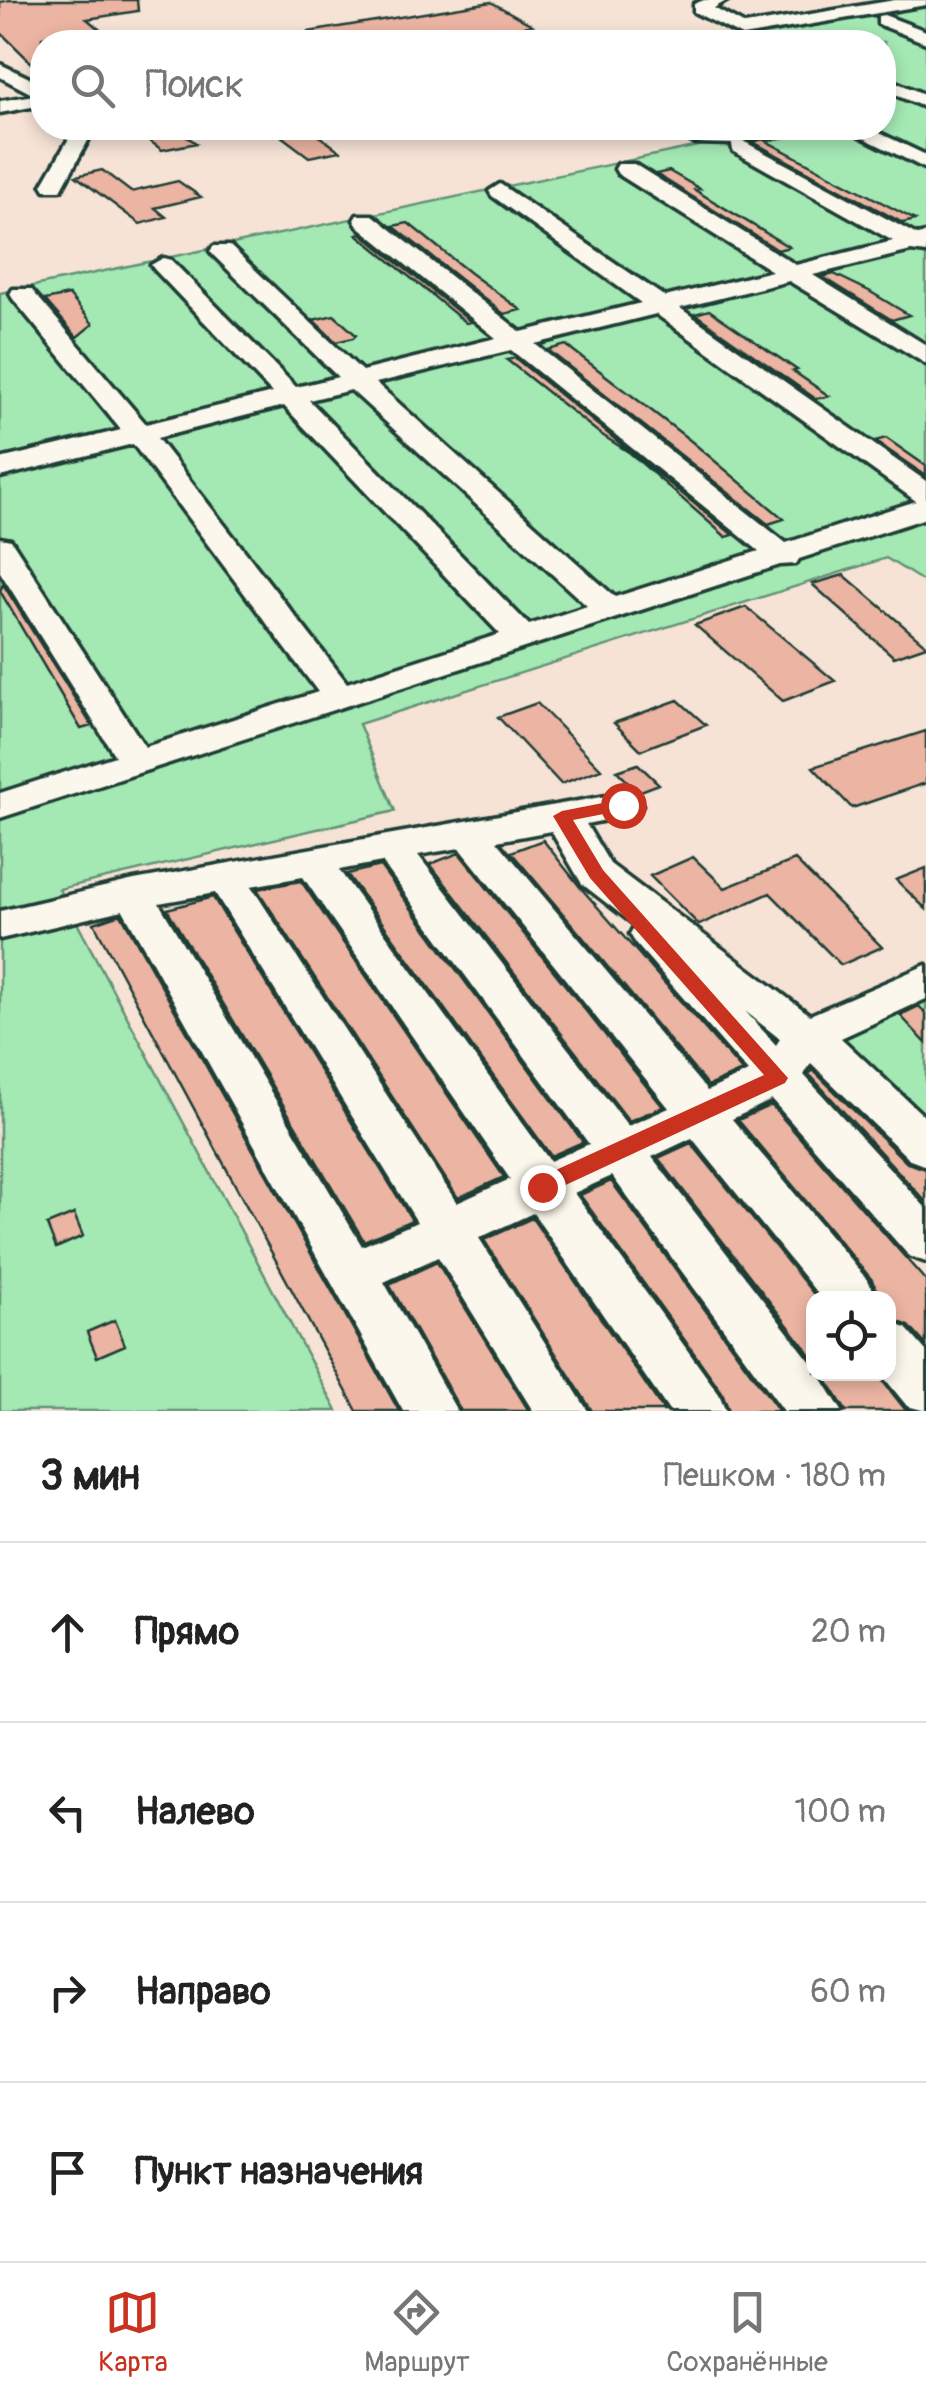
<!DOCTYPE html>
<html lang="ru">
<meta charset="utf-8">
<style>
body{margin:0;font-family:Pangolin,sans-serif;background:#f2f2f2;color:#222}
.controls{position:absolute;right:30px;bottom:30px;display:grid;overflow:hidden;border-radius:20px;box-shadow:0 5px 15px #0003}
.controls button{width:90px;height:90px;display:grid;place-items:center;padding:0;border:0;border-bottom:2px solid #e0e0e0;background:#fff;color:#222;font:50px sans-serif}
.stop{position:absolute;width:30px;height:30px;margin:-22px;border:8px solid #c8321e;border-radius:50%;background:#fff}
.stop.end{background:#c8321e;border-color:#fff;box-shadow:0 2px 10px #0008}
.list{margin:0;padding:0;list-style:none}
h2{display:flex;justify-content:space-between;align-items:center;height:130px;margin:0;padding:0 40px;font-size:42px}
h2 small{font-size:32px;font-weight:400;color:#767676}
.list li{display:grid;grid-template-columns:65px 1fr auto;gap:30px;align-items:center;box-sizing:border-box;height:180px;padding:0 40px;border-top:2px solid #e0e0e0}
.list b{display:block;font-size:38px;white-space:nowrap}
.list em{font-size:32px;font-style:normal;color:#767676}
.icon{flex:none;width:55px;height:55px;fill:none;stroke:currentColor;stroke-width:2;stroke-linecap:round;stroke-linejoin:round}
.map{position:relative;flex:none;width:926px;height:1411px;overflow:hidden}
.search{position:absolute;background:#fff;box-shadow:0 5px 15px #0003;left:30px;right:30px;top:30px;height:110px;display:flex;align-items:center;gap:25px;box-sizing:border-box;padding:0 35px;border-radius:40px;color:#767676;font-size:38px}
.sheet{height:850px;background:#fff}
nav{display:flex;justify-content:space-around;align-items:center;box-sizing:border-box;height:140px;border-top:2px solid #e0e0e0;background:#fff;font-size:28px;color:#767676}
nav a{display:grid;justify-items:center;gap:5px}
nav .on{color:#c8321e}
.map>svg:first-child{display:block}
.green{fill:#a4e8b4;stroke:#629274;stroke-width:2.5}
.building{fill:#ecb4a2;stroke:#1f3d34;stroke-width:2.5}
.lines{fill:none;stroke-linecap:round;stroke-linejoin:round}
.minor-casing{stroke:#1f3d34;stroke-width:7}
.minor{fill:#fbf7ec;fill-rule:evenodd}
.route{fill:#c8321e}
</style>
<div class="map">
<svg width="926" height="1411" viewBox="0 0 926 1411">
<rect width="100%" height="100%" fill="#f6e3d6"/>
<filter id="ink" filterUnits="userSpaceOnUse"><feTurbulence type="fractalNoise" baseFrequency=".01" numOctaves="2"/><feDisplacementMap in="SourceGraphic" scale="20" xChannelSelector="R" yChannelSelector="G"/><feConvolveMatrix kernelMatrix="1 2 1 2 8 2 1 2 1" color-interpolation-filters="sRGB"/></filter>
<g filter="url(#ink)">
<path class="green" d="M926 4V583L886 558 359 724 395 811 59 889 337 1411H0V293L783 128H884V42H761L749 35Z
M926 974V1141L813 1025Z"/>
<path class="building" d="M10 0H137L138 11 87 19 99 29 42 37V73L0 32V2Z
M491 2 532 25 437 42H309L308 32Z
M132 128H175L196 143 162 150Z
M780 128H789L790 136 766 141 915 220 903 223 753 142 774 136Z
M311 130 340 151 309 157 281 136Z
M102 170 131 192 178 181 201 197 155 208 166 217 140 224 76 176Z
M669 171 700 189 695 190 789 247 778 250 656 174Z
M408 223 470 273 521 310 504 314 393 226Z
M361 233 471 322 466 323 357 234Z
M834 274 869 291 909 315 892 320 823 277Z
M69 295 93 324 77 337 45 300Z
M709 310 797 370 793 371 829 396 816 399 695 314Z
M334 315 356 335 353 338 336 342 313 320Z
M566 345 691 441 784 519 768 524 548 350Z
M515 358 733 535 726 537 630 453 599 433 507 360Z
M886 438 926 466V476L875 441Z
M844 575 926 645V646L894 657 812 584Z
M3 584 92 726 81 729 0 591Z
M746 607 835 681 783 701 695 625Z
M678 700 706 725 641 750 614 723Z
M537 703 601 769 561 784 498 717Z
M926 731V783L852 808 813 767Z
M638 764 659 784 638 792 617 771Z
M543 840 580 887 742 1071 708 1086 511 852Z
M459 853 663 1107 629 1121 430 864Z
M693 857 725 888 795 860 882 947 841 965 770 893 699 925 650 876Z
M380 866 583 1142 551 1156 347 874Z
M926 868V909L896 880Z
M301 881 504 1177 458 1198 257 889Z
M213 897 233 930 412 1220 364 1241 167 909Z
M121 914 399 1411H357L94 923Z
M919 1006 926 1014V1043L900 1015Z
M813 1070 907 1163 926 1169V1202L809 1074Z
M771 1105 926 1281V1345L909 1326 889 1318 888 1298H880L872 1280 738 1120Z
M691 1143 817 1298H814V1359L658 1158Z
M611 1181 779 1411H729L722 1392 580 1195Z
M74 1214 83 1236 56 1248 47 1225Z
M532 1218 664 1411H592L484 1240Z
M437 1262 529 1411H461L389 1284Z
M115 1320 125 1345 97 1357 87 1332Z
M823 1374H877L904 1408 911 1411H846Z"/>
<g class="lines">
<defs>
<path id="minor" d="M704 0H728L714 8 745 25 895 0H926V5L742 36 694 12V4Z
M884 15 926 31V43L878 24V16Z
M0 64 42 84V105L0 113V101L34 95 0 77Z
M884 77 926 95V108L884 90Z
M75 128H95L61 190H45L42 185Z
M661 128 718 133 776 128 773 132 743 141 917 235 926 233V253L911 251 813 275 926 345V364L789 281 680 308 926 481V518L799 559 796 564 780 565 0 818V793L115 756 0 572V538L11 540 145 747 318 692 133 444 0 477V459L121 430 13 299 10 294 13 289H31L146 424 272 393 155 270 151 265 163 258 171 260 296 387 338 377 214 256 210 251 214 246H230L362 371 496 338 357 225 354 220 357 215H373L521 332 641 303 492 196 489 191 500 184 665 297 772 271 618 174 615 169 618 164H634L796 265 893 241 733 151 732 144 695 143ZM656 314 916 501 786 543 535 344ZM511 350 759 551 615 597 376 383ZM351 390 587 606 529 625 309 400ZM284 406 500 634 347 683 157 438Z
M844 128H869L926 155V169Z
M623 793 636 796 642 805 636 814 586 824 610 864 810 1015 926 965V999L841 1038 926 1118V1166L910 1160 811 1063 804 1075 926 1208V1262L909 1256 772 1100 732 1119 869 1282 876 1298H821L692 1138 652 1157 814 1366V1374H819L842 1411H784L612 1176 574 1193 719 1394 726 1411H669L533 1213 479 1238 588 1411H533L438 1257 384 1282 457 1411H403L123 910 0 939V911L134 880ZM551 831 582 884 635 925 630 934 636 944 748 1072 707 1091 497 841ZM460 848 669 1108 628 1126 418 855ZM382 862 589 1144 550 1161 339 870ZM303 877 510 1179 457 1203 251 886ZM215 893 417 1222 362 1246 159 903ZM745 1011 780 1039 776 1045Z
M888 1321 906 1328 926 1351V1411L907 1406 881 1374H888Z"/>
</defs>
<use href="#minor" class="minor-casing"/>
<use href="#minor" class="minor"/>
</g>
</g>
<path class="route" d="M623 799 629 801V809L573 820 603 870 788 1078 785 1083 542 1196 531 1187 534 1180 764 1075 590 878 553 816 562 811Z"/>
</svg>
<div class="controls">
<button><svg class="icon" aria-label="locate" viewBox="0 0 24 24"><circle cx="12" cy="12" r="6"/><path d="M12 2v4M12 18v4M2 12h4M18 12h4"/></svg></button>
</div>
<div class="stop" style="left:623px;top:805px"></div>
<div class="stop end" style="left:542px;top:1187px"></div>
<div class="search"><svg class="icon" aria-label="search" viewBox="0 0 24 24"><circle cx="10" cy="10" r="6"/><path d="M15 15l6 6"/></svg>Поиск</div>
</div>
<section class="sheet">
<h2>3 мин<small>Пешком · 180 m</small></h2>
<ul class="list">
<li><svg class="icon" aria-label="ahead" viewBox="0 0 24 24"><path d="M12 20V5M6 11l6-6 6 6"/></svg><div><b>Прямо</b></div><em>20 m</em></li>
<li><svg class="icon" aria-label="left" viewBox="0 0 24 24"><path d="M17 20v-9H6M10 6l-5 5 5 5"/></svg><div><b>Налево</b></div><em>100 m</em></li>
<li><svg class="icon" aria-label="right" viewBox="0 0 24 24"><path d="M7 20v-9h11M14 6l5 5-5 5"/></svg><div><b>Направо</b></div><em>60 m</em></li>
<li><svg class="icon" aria-label="arrive" viewBox="0 0 24 24"><path d="M6 21V4h12l-3 4 3 4H6"/></svg><div><b>Пункт назначения</b></div></li>
</ul>
</section>
<nav>
<a class="on"><svg class="icon" aria-label="map" viewBox="0 0 24 24"><path d="M3 6l6-2 6 2 6-2v14l-6 2-6-2-6 2zM9 4v14M15 6v14"/></svg>Карта</a>
<a><svg class="icon" aria-label="directions" viewBox="0 0 24 24"><path d="M12 3l9 9-9 9-9-9zM9 14v-3h6M13 9l2 2-2 2"/></svg>Маршрут</a>
<a><svg class="icon" aria-label="saved" viewBox="0 0 24 24"><path d="M7 4h10v16l-5-4-5 4z"/></svg>Сохранённые</a>
</nav>
